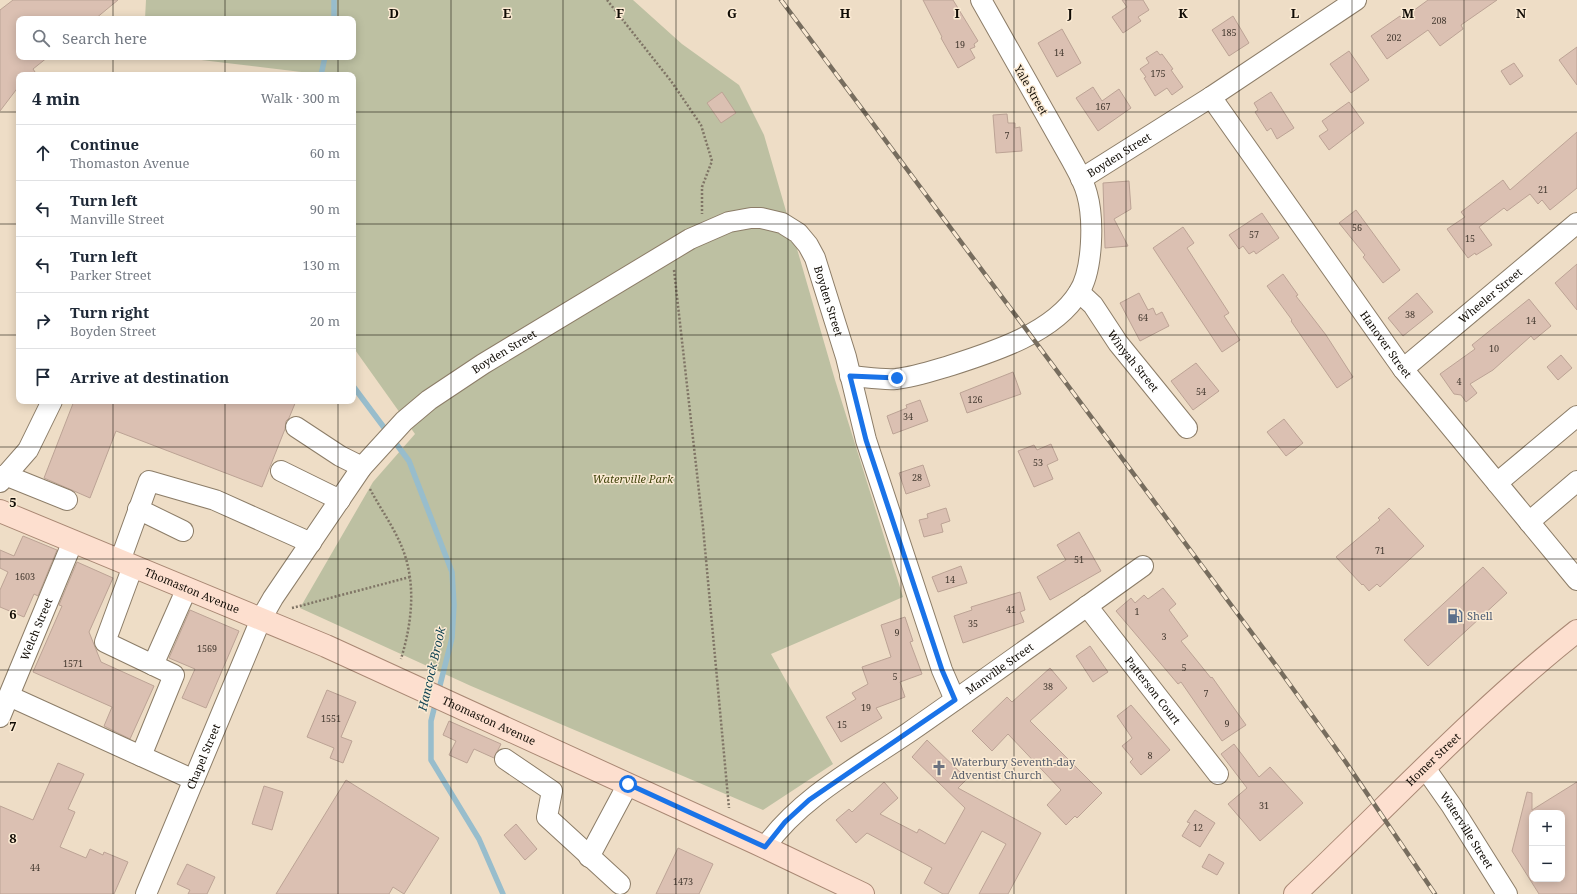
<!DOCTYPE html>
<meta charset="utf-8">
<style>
body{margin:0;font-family:"Noto Serif",serif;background:#f6f6f7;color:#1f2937}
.controls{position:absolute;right:12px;bottom:12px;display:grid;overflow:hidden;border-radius:8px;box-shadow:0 2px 10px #0003}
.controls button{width:36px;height:36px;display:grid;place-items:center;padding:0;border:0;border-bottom:1px solid #e0e1e3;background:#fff;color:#1f2937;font:20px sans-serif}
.stop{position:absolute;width:12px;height:12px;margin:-9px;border:3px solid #1a73e8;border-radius:50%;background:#fff}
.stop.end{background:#1a73e8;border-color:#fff;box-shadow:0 1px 4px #0008}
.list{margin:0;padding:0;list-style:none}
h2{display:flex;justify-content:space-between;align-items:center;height:52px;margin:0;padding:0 16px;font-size:17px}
h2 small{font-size:13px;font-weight:400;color:#747a83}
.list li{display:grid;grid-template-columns:26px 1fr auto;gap:12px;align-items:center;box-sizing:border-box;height:56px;padding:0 16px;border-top:1px solid #e0e1e3}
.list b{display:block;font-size:15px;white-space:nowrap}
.list p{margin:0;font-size:13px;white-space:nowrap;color:#747a83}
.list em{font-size:13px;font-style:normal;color:#747a83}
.icon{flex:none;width:22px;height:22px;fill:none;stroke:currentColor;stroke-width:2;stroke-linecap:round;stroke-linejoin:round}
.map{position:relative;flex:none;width:1577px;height:894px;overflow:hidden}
.search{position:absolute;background:#fff;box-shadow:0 2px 10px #0003;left:16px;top:16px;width:340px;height:44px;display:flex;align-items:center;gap:10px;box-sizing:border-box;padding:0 14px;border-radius:8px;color:#747a83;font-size:15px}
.panel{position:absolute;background:#fff;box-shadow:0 2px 10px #0003;left:16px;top:72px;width:340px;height:332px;border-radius:8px}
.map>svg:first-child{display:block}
.green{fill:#bdc0a2}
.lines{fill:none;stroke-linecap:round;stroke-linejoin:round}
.stream{stroke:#98bdcc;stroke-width:5.5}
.building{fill:#dbc0b2;stroke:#bca395;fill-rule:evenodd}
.minor-casing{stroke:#8c7d68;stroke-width:22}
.major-casing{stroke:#a98874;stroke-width:24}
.path{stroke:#7f7465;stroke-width:2.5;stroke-dasharray:2 2;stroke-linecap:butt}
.minor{stroke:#fff;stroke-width:20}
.major{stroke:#fddfcf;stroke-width:22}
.rail-casing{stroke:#776d5e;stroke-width:4.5}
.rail{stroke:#fbead3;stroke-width:3;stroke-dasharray:9;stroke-linecap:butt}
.route{stroke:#1a73e8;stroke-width:5}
.grid{fill:none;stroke:#110c05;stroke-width:1;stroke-opacity:0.55}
.labels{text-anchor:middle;stroke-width:3;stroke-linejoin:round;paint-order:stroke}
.number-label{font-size:9px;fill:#443930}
.street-label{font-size:11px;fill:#110c05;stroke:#fbead3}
.park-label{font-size:11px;font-style:italic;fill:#43460f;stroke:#fbead3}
.service-label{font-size:11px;fill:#4e5e75;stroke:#fbead3;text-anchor:start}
.worship-label{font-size:11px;fill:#5b616d;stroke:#fbead3;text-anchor:start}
.water-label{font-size:12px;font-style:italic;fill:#104354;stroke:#fbead3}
.grid-label{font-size:13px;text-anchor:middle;font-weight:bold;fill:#110c05;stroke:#fbead3;stroke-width:3;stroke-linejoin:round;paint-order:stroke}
</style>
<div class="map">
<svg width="1577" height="894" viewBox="0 0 1577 894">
<rect width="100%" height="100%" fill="#eeddc6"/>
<path class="green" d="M146 0H633L682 44 739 85 764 135 835 380 903 597 771 654 833 764 763 810 471 686 300 608 373 482 415 434 353 347V75H326L176 57H353V19H145Z"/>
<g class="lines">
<path class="stream" d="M334 19V0
M321 75 325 57
M353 386 409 461 452 572 454 605 452 638 438 693
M436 701 431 721V760L479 839 503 894"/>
</g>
<path class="building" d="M13 0H118L95 19H19V57H48L33 69 37 75H19V86L0 111V10Z
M923 0H953L978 41 974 44 975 47 970 49 975 58 958 68 941 38 942 37Z
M1122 0H1143L1149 10 1138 17 1141 21 1123 33 1112 17 1127 7Z
M1428 0H1497L1461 25 1463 29 1440 46 1428 30 1387 59 1371 36 1400 16 1402 19Z
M1233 16 1249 43 1229 56 1212 30Z
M1062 29 1081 63 1057 77 1038 43Z
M1577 47V85L1559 60Z
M1157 51 1160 55 1162 54 1173 69 1171 70 1183 87 1172 95 1167 88 1155 96 1144 78 1146 77 1140 69 1149 63 1146 58Z
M1349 51 1369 80 1351 93 1330 64Z
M1514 63 1523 76 1510 85 1501 71Z
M1093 87 1102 101 1119 89 1131 108 1098 131 1076 98Z
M722 92 736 113 721 123 707 103Z
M1271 92 1294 128 1277 139 1271 128 1267 131 1255 112 1258 110 1254 103Z
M1349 102 1364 123 1329 150 1319 136 1328 130 1322 121Z
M1007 114 1008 123H1015V128L1020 127 1022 151 996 153 993 115Z
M1577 132V188L1550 210 1542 200 1538 204 1530 194 1507 211 1504 208 1479 227 1492 245 1476 255 1475 253 1468 258 1447 229 1465 217 1461 212 1503 180 1510 190Z
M1129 181 1131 209 1114 219 1128 246 1105 248 1103 183Z
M1356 210 1400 270 1383 283 1363 257 1365 255 1339 223Z
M1262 213 1279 238 1256 254 1254 251 1249 254 1243 246 1239 249 1229 235Z
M1183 227 1194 243 1187 248 1229 313 1224 316 1240 340 1222 352 1153 248Z
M1577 264V310L1555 283Z
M1283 274 1298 295 1296 296 1326 335 1353 377 1337 388 1291 321 1292 320 1267 286Z
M1139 293 1148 310 1153 308 1156 315 1162 312 1169 326 1140 341 1120 303Z
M1417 293 1433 312 1403 336 1388 318Z
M1529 299 1551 326 1534 340 1531 336 1493 370 1470 384 1477 393 1466 402 1461 395 1454 394 1440 374 1475 349 1472 345Z
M1561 355 1572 368 1558 380 1547 367Z
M1196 363 1219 391 1193 410 1171 381Z
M1013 372 1021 394 967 413 960 393Z
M920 400 928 421 893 434 887 416 907 408 906 405Z
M74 401H296L289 418 286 421 285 429 262 487 116 431 90 498 44 478Z
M1284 419 1303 443 1286 456 1267 432Z
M1051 444 1058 460 1047 465 1053 479 1034 487 1018 451 1034 445 1037 450Z
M923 465 930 486 906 494 899 473Z
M946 508 950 521 941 524 943 532 924 537 919 520 928 518 927 514Z
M1389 508 1424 546 1380 587 1377 584 1369 591 1363 584 1362 585 1336 557 1380 520 1378 518Z
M1079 532 1101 571 1050 600 1037 577 1066 560 1057 545Z
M23 536 57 550 38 596 34 594 24 617 0 607V590L8 572 0 568V550L14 556Z
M77 562 113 578 89 632 101 662 154 686 130 739 104 726 112 707 33 672 62 606 59 605Z
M961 566 967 583 938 592 932 577Z
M1483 567 1507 593 1428 666 1404 640Z
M1163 588 1176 604 1169 610 1188 636 1181 641 1211 678 1212 677 1246 725 1222 741 1181 682 1178 684 1116 611 1131 598 1135 603 1144 595 1148 599Z
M1020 592 1025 610 1020 612 1024 622 963 643 954 616 972 610 971 607Z
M190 610 239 631 206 708 182 698 195 669 169 658Z
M905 617 913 641 910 642 922 674 900 682 905 697 876 708 882 718 841 742 826 717 856 699 852 693 868 684 862 667 891 657 881 625Z
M1090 646 1108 672 1093 682 1076 656Z
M1050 668 1067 688 1030 721 1102 793 1077 818 1075 816 1066 825 1047 805 1061 790 1008 734 992 751 972 731 1007 697 1012 702Z
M327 690 356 702 341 737 352 741 343 763 330 758 334 748 307 737Z
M1131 705 1170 750 1141 775 1130 762 1133 759 1122 746 1132 738 1117 716Z
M449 721 501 744 494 758 474 749 467 763 449 755 456 741 443 735Z
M927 740 967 779 958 788 1041 833 1008 894H979L1006 844 982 831 948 894H943L924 883 932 868 867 833 856 843 836 820 849 809 852 812 884 782 898 798 880 814 917 833 919 829 945 844 965 808 912 757Z
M1234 744 1259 777 1270 767 1303 803 1260 841 1228 804 1247 788 1221 754Z
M58 763 84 774 68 809 75 812 60 847 86 858 90 849 103 855 104 852 128 862 114 894H0V806L33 820Z
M346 780 439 838 404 894 393 887 389 894H276Z
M1577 782V894H1539L1512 851 1527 792 1532 793V810ZM1532 813H1562V879H1532Z
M264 786 283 792 272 830 252 824Z
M1195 810 1215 823 1200 847 1182 836 1190 823 1187 822Z
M516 824 537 849 525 860 504 835Z
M678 848 713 864 699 894H656Z
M1209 854 1224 863 1217 875 1202 867Z
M187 864 215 877 207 894H188L190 890 177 884Z"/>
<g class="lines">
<defs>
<g id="minor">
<path id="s1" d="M1211 97 1403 369 1577 580"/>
<path id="s2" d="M1081 179 1211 97 1356 0"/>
<path id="s3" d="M1079 292 1093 305 1118 343 1187 428"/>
<path id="s4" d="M1403 369 1577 223"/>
<path d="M850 376C865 377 881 380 896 379 914 377 932 371 949 366 993 352 1054 333 1079 292 1093 270 1094 219 1087 194 1084 182 1078 172 1072 161L981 0"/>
<path d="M296 427 340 456 362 467"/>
<path d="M281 471 340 500"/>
<path d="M5 475 67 500"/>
<path d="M0 482 28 450 52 401"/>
<path d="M1497 483 1577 416"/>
<path d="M138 509 183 531"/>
<path d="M1529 522 1577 481"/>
<path d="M120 561 149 481 215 500 311 543"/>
<path d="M133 566 105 642 174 675 141 756 194 780"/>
<path id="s5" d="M1087 606 1218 774"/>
<path d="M153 665 187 588"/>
<path d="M9 696 141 756"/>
<path id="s6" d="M0 717 73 541"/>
<path d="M505 759 552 791 547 817 620 884"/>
<path id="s7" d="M1425 768 1451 805 1507 894"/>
<path id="s8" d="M765 847C801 797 858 767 908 733 987 678 1065 622 1143 566"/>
<path d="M589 857 628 784"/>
<path id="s9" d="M146 894 261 619 273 598 362 467 404 421 429 400 483 364 690 239 729 222 751 218H761L782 223 798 233 808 245 815 258 846 357 866 440 942 670 955 700"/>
</g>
<g id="major">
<path id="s10" d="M0 511 326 646 756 843 863 894"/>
<path id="s11" d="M1295 894C1388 806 1476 711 1577 631"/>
</g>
</defs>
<use href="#minor" class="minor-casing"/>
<use href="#major" class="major-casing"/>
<path class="path" d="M607 0 671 81 701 125 712 161 702 187V214
M674 270 703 527 729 808
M370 489C380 508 393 526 401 545 417 582 412 623 401 659
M292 608 410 577"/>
<use href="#minor" class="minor"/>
<use href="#major" class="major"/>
<defs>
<path id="rail" d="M781 0 1278 668 1345 761 1435 894"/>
</defs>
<use href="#rail" class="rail-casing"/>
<use href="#rail" class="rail"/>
</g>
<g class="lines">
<path class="route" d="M628 784 765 847 785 822 809 800 955 700 942 670 866 440 850 376 897 378"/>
</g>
<path class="grid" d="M113 0V19M225 0V19M338 0V19M451 0V894M563 0V894M676 0V894M788 0V894M901 0V894M1014 0V894M1126 0V894M1239 0V894M1352 0V894M1464 0V894M113 57V75M225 57V75M338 57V75M0 112H19M353 112H1577M0 224H19M353 224H1577M0 335H19M353 335H1577M113 401V894M225 401V894M338 401V894M0 447H1577M0 559H1577M0 670H1577M0 782H1577"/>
<defs>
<symbol id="fuel-bare" viewBox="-9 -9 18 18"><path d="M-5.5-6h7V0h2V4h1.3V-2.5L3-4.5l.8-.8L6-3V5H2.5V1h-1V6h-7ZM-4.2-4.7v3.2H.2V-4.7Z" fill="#5c6f8a" stroke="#fbead3" stroke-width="2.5" paint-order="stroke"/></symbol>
<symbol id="church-bare" viewBox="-9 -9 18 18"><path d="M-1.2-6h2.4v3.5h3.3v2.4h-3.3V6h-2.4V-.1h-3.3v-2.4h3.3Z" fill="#6b7280" stroke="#fbead3" stroke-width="2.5" paint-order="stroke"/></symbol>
</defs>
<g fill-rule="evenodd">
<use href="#fuel-bare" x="1444" y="605" width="22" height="22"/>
<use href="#church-bare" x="928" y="757" width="22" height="22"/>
</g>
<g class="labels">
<g class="number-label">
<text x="1439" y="24">208</text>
<text x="1229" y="36">185</text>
<text x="1394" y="41">202</text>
<text x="960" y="48">19</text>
<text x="1059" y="56">14</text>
<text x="1158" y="77">175</text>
<text x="1103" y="110">167</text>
<text x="1007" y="139">7</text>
<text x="1543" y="193">21</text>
<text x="1357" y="231">56</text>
<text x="1254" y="238">57</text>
<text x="1470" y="242">15</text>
<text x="1410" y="318">38</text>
<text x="1143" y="321">64</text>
<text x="1531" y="324">14</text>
<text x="1494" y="352">10</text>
<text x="1459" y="385">4</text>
<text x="1201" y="395">54</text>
<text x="975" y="403">126</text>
<text x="908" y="420">34</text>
<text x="1038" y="466">53</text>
<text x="917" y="481">28</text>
<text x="1380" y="554">71</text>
<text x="1079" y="563">51</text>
<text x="25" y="580">1603</text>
<text x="950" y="583">14</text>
<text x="1011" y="613">41</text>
<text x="1137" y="615">1</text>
<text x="973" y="627">35</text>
<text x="897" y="636">9</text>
<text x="1164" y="640">3</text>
<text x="207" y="652">1569</text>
<text x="73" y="667">1571</text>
<text x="1184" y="671">5</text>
<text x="895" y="680">5</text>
<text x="1048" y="690">38</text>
<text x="1206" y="697">7</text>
<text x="866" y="711">19</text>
<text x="331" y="722">1551</text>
<text x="1227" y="727">9</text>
<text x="842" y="728">15</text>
<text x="1150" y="759">8</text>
<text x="1264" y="809">31</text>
<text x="1198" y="831">12</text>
<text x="35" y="871">44</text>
<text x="683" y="885">1473</text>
</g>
<g class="street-label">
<text transform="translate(1031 90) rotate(60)" y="4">Yale Street</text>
<text dy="4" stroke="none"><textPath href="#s2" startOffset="45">Boyden Street</textPath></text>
<text dy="4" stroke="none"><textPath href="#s4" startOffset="114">Wheeler Street</textPath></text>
<text dy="4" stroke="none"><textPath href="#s9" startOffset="1073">Boyden Street</textPath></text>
<text dy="4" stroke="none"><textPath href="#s1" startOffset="303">Hanover Street</textPath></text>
<text dy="4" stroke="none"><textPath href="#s9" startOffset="665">Boyden Street</textPath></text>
<text dy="4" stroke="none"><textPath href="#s3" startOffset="88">Winyah Street</textPath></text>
<text dy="4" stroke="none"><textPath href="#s10" startOffset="208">Thomaston Avenue</textPath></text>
<text dy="4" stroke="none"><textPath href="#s6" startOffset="95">Welch Street</textPath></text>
<text dy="4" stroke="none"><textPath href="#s8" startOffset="296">Manville Street</textPath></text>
<text dy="4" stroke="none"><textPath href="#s5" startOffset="107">Patterson Court</textPath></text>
<text dy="4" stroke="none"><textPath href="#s10" startOffset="532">Thomaston Avenue</textPath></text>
<text dy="4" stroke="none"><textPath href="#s9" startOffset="149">Chapel Street</textPath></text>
<text dy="4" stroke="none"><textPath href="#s11" startOffset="193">Homer Street</textPath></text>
<text dy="4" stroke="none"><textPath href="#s7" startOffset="75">Waterville Street</textPath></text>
</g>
<g class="park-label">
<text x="633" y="483">Waterville Park</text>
</g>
<g class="service-label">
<text x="1467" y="620">Shell</text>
</g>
<g class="worship-label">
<text x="951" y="766">Waterbury Seventh-day<tspan x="951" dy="13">Adventist Church</tspan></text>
</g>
<g class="water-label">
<text transform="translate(432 669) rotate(-77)" y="4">Hancock Brook</text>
</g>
</g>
<g class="grid-label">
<text x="394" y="18">D</text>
<text x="507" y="18">E</text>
<text x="620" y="18">F</text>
<text x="732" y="18">G</text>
<text x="845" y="18">H</text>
<text x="957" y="18">I</text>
<text x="1070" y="18">J</text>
<text x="1183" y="18">K</text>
<text x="1295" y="18">L</text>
<text x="1408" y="18">M</text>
<text x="1521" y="18">N</text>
<text x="13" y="507">5</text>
<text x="13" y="619">6</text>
<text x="13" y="731">7</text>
<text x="13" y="843">8</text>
</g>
</svg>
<div class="controls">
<button>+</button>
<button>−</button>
</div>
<div class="stop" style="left:628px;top:784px"></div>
<div class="stop end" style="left:897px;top:378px"></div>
<div class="search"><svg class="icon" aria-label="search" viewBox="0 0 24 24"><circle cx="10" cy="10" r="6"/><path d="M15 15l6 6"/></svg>Search here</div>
<section class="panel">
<h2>4 min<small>Walk · 300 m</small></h2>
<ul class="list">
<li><svg class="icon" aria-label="ahead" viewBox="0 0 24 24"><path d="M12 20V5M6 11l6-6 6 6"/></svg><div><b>Continue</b><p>Thomaston Avenue</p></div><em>60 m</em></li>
<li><svg class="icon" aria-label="left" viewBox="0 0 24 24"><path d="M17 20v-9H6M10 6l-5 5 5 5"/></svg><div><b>Turn left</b><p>Manville Street</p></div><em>90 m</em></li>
<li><svg class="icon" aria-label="left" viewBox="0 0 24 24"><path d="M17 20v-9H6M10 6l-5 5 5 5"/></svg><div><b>Turn left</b><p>Parker Street</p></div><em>130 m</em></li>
<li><svg class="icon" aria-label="right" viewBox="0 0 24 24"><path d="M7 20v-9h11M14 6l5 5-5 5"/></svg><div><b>Turn right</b><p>Boyden Street</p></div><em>20 m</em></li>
<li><svg class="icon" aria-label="arrive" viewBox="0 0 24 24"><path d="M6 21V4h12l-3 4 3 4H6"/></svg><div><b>Arrive at destination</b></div></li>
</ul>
</section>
</div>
